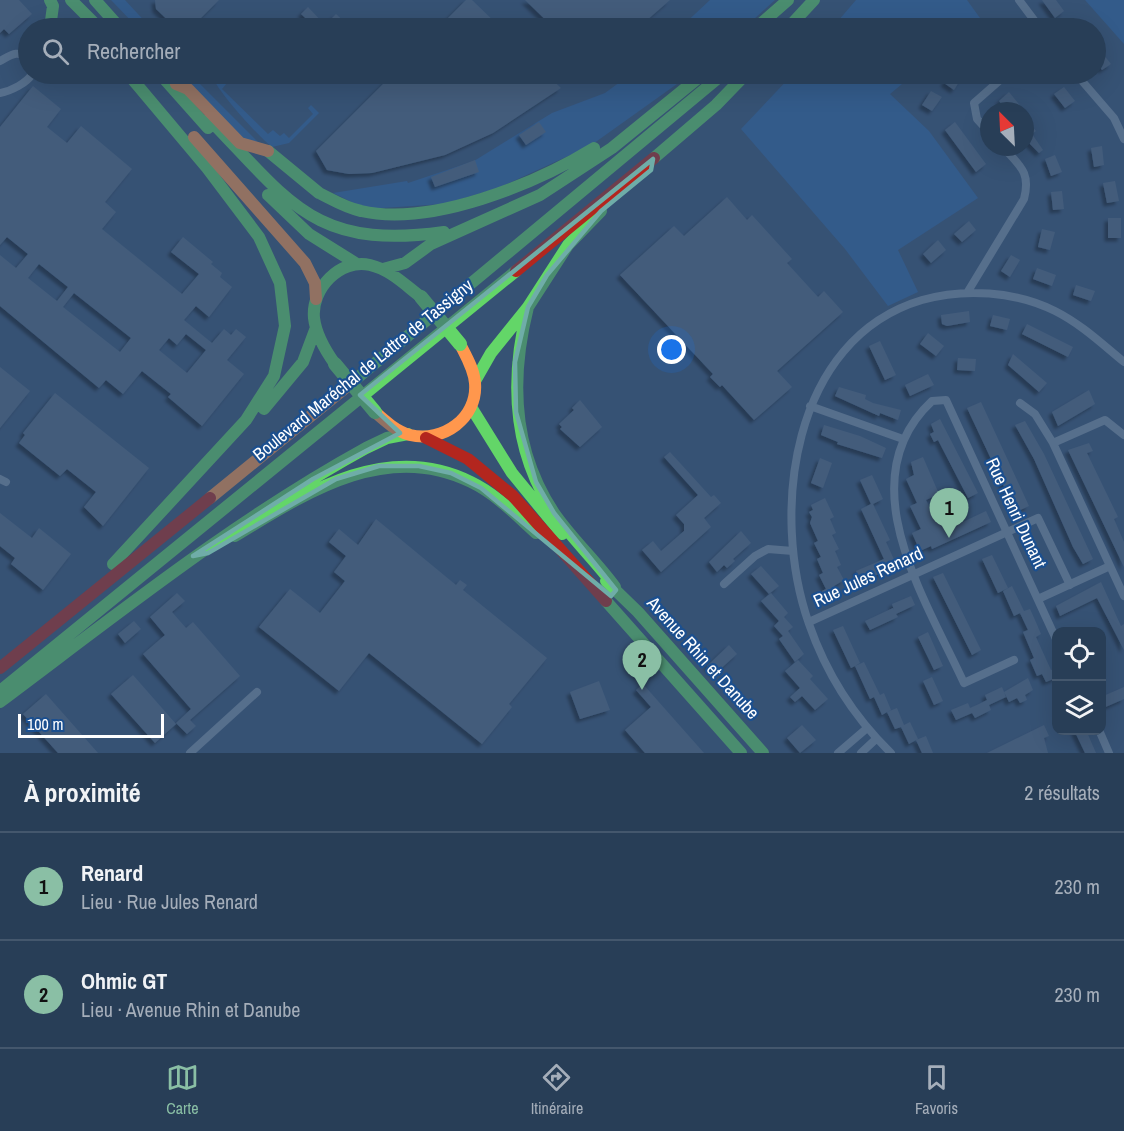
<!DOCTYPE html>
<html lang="fr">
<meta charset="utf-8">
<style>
body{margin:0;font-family:"Archivo Narrow",sans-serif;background:#344961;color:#f1f3f6}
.controls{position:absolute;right:18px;bottom:18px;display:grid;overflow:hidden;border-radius:12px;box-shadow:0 6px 24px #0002}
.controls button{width:54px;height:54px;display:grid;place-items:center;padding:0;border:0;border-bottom:2px solid #44576d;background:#283e57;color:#f1f3f6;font:30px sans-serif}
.compass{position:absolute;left:980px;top:102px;width:54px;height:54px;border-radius:50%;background:#283e57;box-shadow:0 6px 24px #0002;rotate:336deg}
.scale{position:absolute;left:18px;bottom:15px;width:146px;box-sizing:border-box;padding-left:6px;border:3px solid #fff;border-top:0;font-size:16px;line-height:21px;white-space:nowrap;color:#fff;-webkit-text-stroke:4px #1b4f8f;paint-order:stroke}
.you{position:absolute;left:672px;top:350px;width:21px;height:21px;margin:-15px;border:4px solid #fff;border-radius:50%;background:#1a73e8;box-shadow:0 0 0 9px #1a73e833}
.badge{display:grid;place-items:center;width:39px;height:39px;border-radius:50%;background:#8abfa5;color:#111;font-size:20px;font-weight:700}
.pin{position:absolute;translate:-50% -50px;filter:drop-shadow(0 2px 3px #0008)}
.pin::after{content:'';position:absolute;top:32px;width:21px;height:18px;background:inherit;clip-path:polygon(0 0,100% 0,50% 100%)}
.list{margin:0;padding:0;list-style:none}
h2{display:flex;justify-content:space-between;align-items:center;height:78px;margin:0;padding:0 24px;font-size:26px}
h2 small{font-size:20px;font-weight:400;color:#a5aeba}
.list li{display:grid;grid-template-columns:39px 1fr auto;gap:18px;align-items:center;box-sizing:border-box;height:108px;padding:0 24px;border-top:2px solid #44576d}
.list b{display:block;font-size:22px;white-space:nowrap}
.list p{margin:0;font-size:20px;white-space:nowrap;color:#a5aeba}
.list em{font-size:20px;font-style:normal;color:#a5aeba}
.icon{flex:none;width:33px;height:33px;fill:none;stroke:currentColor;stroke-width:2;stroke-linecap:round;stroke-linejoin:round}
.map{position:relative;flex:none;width:1124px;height:753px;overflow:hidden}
.search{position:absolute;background:#283e57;box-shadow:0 6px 24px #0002;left:18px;right:18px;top:18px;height:66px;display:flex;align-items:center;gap:15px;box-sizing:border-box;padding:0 21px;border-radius:33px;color:#a5aeba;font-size:22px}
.sheet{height:294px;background:#283e57}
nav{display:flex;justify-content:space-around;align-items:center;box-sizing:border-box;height:84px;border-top:2px solid #44576d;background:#283e57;font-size:16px;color:#a5aeba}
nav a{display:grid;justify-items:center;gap:3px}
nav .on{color:#8abfa5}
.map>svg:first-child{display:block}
.green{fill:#2f66a5}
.building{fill:#526984;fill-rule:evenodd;filter:url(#shadow)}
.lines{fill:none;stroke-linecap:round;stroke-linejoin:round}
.street{stroke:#7d92a8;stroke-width:8}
.fast{stroke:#63d668;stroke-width:12}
.slow{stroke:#ff974d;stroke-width:12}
.jam{stroke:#b3261e;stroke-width:12}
.fast-bridge{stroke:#63d668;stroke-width:14}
.marked{fill:none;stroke:#6fada8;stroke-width:4.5;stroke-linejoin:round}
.labels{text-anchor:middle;stroke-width:4.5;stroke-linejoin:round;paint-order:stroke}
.street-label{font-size:18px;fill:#fff;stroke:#1b4f8f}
</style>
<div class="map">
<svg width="1124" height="753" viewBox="0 0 1124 753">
<defs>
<filter id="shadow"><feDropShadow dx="-3.5" dy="3.5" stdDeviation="1.5" flood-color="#0009"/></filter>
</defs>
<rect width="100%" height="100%" fill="#365274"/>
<path class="green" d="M111 0H125L151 28H138Z
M710 0H775L744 28H680Z
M856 0H967L980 18 968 28H832Z
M1085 0H1124V44Z
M180 74H190L260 144 243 140Z
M212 74H218L227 83 222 89 268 134 273 130 280 136 284 133 289 138 313 114 308 108 311 105 319 113 289 143 272 147C260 138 212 86 212 74Z
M631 74H691L590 146 498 188 444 204 366 209 333 193 407 181 408 183 474 161 552 113 605 93Z
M793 74H914L890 94 929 131 978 198 898 250 918 292 888 306 845 249 741 129Z"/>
<path class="building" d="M0 0H19L32 14 9 34 4 29 0 33Z
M155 0H219L191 28H176L156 9Z
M466 0H472L501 28H438Z
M525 0H670L638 28H554Z
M1042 0H1056L1064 11 1055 18Z
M308 7 325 25 336 14 351 28H316L301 14Z
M1095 44 1111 64 1102 70 1095 62Z
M393 74H546L561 88 493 133 445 155 372 173 349 174 327 170 316 151Z
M950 74H964L954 90 944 83Z
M33 86 61 109 47 127 67 143 81 126 132 169 105 202 116 212 102 229 182 294 199 274 171 252 183 237 213 262 211 264 222 273 220 277 232 287 209 317 196 306 184 320 212 343 224 329 231 335 236 329 246 337 227 360 244 374 202 426 168 397 171 394 142 371 123 394 106 380 99 388 0 306V255L16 268 28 254 7 237 0 245V127ZM39 264 68 287 57 301 28 278ZM74 293 131 338 120 352 63 307ZM186 334 206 350 187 373 159 350 169 338 177 345Z
M1064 87 1075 101 1065 108 1054 94Z
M931 91 942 97 932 111 922 105Z
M1009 92 1022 108 1018 111H1007L999 101Z
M1025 118 1036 131 1032 134 1043 150 1039 153 1025 139Z
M539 122 546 132 526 145 519 135Z
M955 122 986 164 976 172 945 130Z
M1102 146 1104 165 1094 167 1091 148Z
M1055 155 1062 172 1051 176 1045 159Z
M475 160 479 172 435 187 431 177Z
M1115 181 1119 201 1107 203 1103 183Z
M1062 191 1064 209 1053 210 1051 192Z
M727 197 747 220 752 215 792 259 787 263 818 297 824 291 843 312 777 371 792 387 754 420 722 385 720 387 710 377 713 374 620 275 674 226 684 236Z
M1108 218H1121V238H1108Z
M969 221 976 230 962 242 954 234Z
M1042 229 1055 232 1050 250 1038 247Z
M938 240 946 250 931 263 923 254Z
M1011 255 1020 260 1010 277 1001 271Z
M1037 268 1056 275 1052 286 1033 279Z
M1076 285 1095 291 1091 301 1073 295Z
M969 311 970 322 947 326 942 324 941 315Z
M993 315 1010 319 1007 330 990 326Z
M1027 324 1073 347 1068 357 1022 334Z
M928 333 944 346 936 356 920 344Z
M880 341 896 375 885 380 869 346Z
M1013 354 1047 383 1039 392 1008 365Z
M958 358 976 359 975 371 957 370Z
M0 367 30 391 0 428Z
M928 374 934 385 910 396 905 385Z
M839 387 866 395 865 399 873 403 901 410 898 420 880 413 879 416 835 396Z
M1089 390 1095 404 1058 426 1052 412Z
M55 393 149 468 103 526 84 507 96 492 67 469 60 476 19 443 25 435 23 433Z
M580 400 602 427 580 447 560 429 562 427 559 424 574 410 572 408Z
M981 402 1029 506 1016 512 967 408Z
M940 419 978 493 968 498 938 440 934 442 930 434 934 432 931 424Z
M1025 421 1044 454 1093 559 1083 564 1073 547 1034 459 1015 425Z
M824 425 860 436 886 448 882 458 837 444 838 442 821 435Z
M1089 443 1093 451 1087 453 1118 517 1114 519 1124 542V567L1068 450Z
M670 452 711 497 714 495 721 503 704 518 711 527 661 572 642 550 653 541 661 551 684 531V524L676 515 698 495 664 457Z
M923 457 939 494 926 500 934 516 938 513 940 517 942 516 948 529 986 511 991 522 932 549 931 546 920 551 912 533 921 529 910 506 917 503 906 479 914 475 911 462Z
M820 458 832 463 823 488 811 483Z
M872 475 883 499 873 504 890 540 886 542 897 566 861 582 856 571 884 559 861 509 871 504 860 480Z
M825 498 834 517 830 519 836 533 832 535 839 549 835 551 841 565 837 567 844 580 834 586 837 594 826 599 822 591 826 589 819 575 823 573 817 559 821 557 814 543 818 541 810 523 812 517 809 512 813 510 811 505Z
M0 513 32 538 39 528 71 554 43 590 11 564 15 558 0 546Z
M376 519 456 585 460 580 467 585 463 590 547 658 509 704 512 707 482 744 369 653 339 691 259 627 290 589 320 613 345 581 334 572 346 556 329 542 339 529 358 545Z
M741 531 751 543 733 559 735 561 727 568 724 565 717 572 709 562Z
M992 555 1008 588 998 593 982 559Z
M761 566 779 586 769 594 751 574Z
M943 573 981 650 972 655 933 577Z
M1101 582 1121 626 1124 624V650L1097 598 1060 616 1056 606Z
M1012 586 1024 611 1030 609 1035 620 1041 634 1036 637 1051 670 1056 668V678L1046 682 1042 674 1037 676 1030 660 1034 658 1023 632 1028 630 1020 613 1014 616 1003 591Z
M177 593 185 601 172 612 186 628 193 622 240 676 190 720 196 726 187 734 176 723 191 709 143 654 165 635 150 617Z
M771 593 788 613 784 617 793 627 788 631 804 654 795 662 779 639 783 636 774 626 779 621 761 601Z
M911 596 915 605 896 614 898 617 870 630 865 621 893 608 894 610 892 604Z
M134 621 141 629 125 643 118 634Z
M843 626 860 663 855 666 864 662 880 695 884 693 891 710 887 712 897 708 904 725 910 722 918 739 916 740 926 736 933 753H922L916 740 909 744 901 727 895 729 887 712 882 715 874 697 870 699 855 666 851 668 833 630Z
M928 632 943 666 934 670 918 637Z
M729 645 737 654 715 674 707 666Z
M798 660 813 676 810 679 828 699 815 710 802 696 795 702 790 697 800 688 785 671Z
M133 675 176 724 155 743 111 694Z
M932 677 943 701 934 705 923 681Z
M1028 678 1033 690 1025 695 1027 700 1020 703 1017 698 1009 702 1004 692Z
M599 681 610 710 580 719 570 692Z
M643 684 658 701 704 753H645L625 730 651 707 636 690Z
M1002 687 1006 697 989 705 991 710 975 718 972 713 956 720 951 710 968 703 970 708 979 704 987 700 985 695Z
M1124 687V699L1101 709V697Z
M46 694 98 753H58L23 714Z
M802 725 816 740 800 753 787 738Z
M1044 725 1049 736 1044 738 1048 753H987Z
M1074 730H1086L1096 753H1085Z"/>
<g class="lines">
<path class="street" d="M1019 0 1040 28
M0 61C11 55 18 49 28 59
M1076 74 1114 118 1124 139
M0 93C11 91 27 83 32 74
M989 132 977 119 974 103 1007 74
M967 293 1024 199C1031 172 1020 166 1003 147
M1020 403 1035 414 1053 443 1124 596
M810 406 903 439
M1053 443 1105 420 1124 435
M0 479 6 482
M724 584 755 556 768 549 793 551
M1038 599 1110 566
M809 622 1038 518 1070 585
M1014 660 964 683C926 600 847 480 932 401L946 400 1056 639
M1099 730 1109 753
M190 753 257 692
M838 753 866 729
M861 753 876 739
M891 753C854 717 826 673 809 624 770 513 791 339 922 300 964 288 1015 291 1055 311 1081 324 1102 344 1124 362"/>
<path class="fast" d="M50 0 53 6 50 28
M71 0 99 28
M95 0 120 28
M756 28 788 0
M788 28 814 0
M27 57 28 56
M160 74 208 128
M202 121H211C291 204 316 250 444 232
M268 151 319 193
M654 158 716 105 746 74
M319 193C333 200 346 208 361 211 431 227 535 184 594 148
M268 195 309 234 357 264
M383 269 405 263 431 244 540 195 612 148 703 74
M528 307C510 378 512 450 554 513 572 539 596 561 615 587
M335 364C325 350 316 335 314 318 311 289 340 258 370 265 391 270 405 285 421 297
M475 381 491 353 528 307 568 245 601 211
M350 384 723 74
M471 407 512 473 562 534
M264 409 303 362 315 330
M235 536C307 492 387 440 471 482 496 494 516 515 536 533
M113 564 246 420 274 376 285 326 280 283 259 237 207 168 128 74
M606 581 638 612 763 753
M606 601 741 753
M0 691 516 271
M0 702C119 613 235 520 366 448L387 438 408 434"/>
<path class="slow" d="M176 84 188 89 240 143 268 151
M194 137 305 263 315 283 316 299
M375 412C385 421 396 431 410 435 443 443 478 418 475 383 474 369 466 356 460 344
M210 498 350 384"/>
<path class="jam" d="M516 271 654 158
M426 438 468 459 513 496 606 601
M0 668 210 498"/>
<path class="fast-bridge" d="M421 297 460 344
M335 364 375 412"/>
</g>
<path d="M0 0H1124V753H0ZM653 159 651 170 601 211 547 275 528 307 515 362 516 412 536 482 554 513 616 590 611 596 481 488 451 473 419 466H379L336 479 208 553 193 556 313 479 400 433 360 395Z" fill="#365274" fill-opacity=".55" fill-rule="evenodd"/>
<path class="marked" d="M653 159 651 170 601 211 547 275 528 307 515 362 516 412 536 482 554 513 616 590 611 596 481 488 451 473 419 466H379L336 479 208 553 193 556 313 479 400 433 360 395Z"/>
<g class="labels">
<g class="street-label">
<text transform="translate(363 370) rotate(-39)" y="6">Boulevard Maréchal de Lattre de Tassigny</text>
<text transform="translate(1016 513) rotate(65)" y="6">Rue Henri Dunant</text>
<text transform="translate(868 577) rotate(-25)" y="6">Rue Jules Renard</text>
<text transform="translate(703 658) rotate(48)" y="6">Avenue Rhin et Danube</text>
</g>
</g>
</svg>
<div class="controls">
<button><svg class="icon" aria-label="locate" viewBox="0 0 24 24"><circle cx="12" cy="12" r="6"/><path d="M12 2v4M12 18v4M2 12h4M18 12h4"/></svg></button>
<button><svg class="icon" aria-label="layers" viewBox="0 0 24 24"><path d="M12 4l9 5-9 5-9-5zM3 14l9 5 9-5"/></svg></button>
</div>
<svg class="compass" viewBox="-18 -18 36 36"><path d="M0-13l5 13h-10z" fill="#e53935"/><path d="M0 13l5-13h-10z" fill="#a5aeba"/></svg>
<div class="scale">100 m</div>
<div class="you"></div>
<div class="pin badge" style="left:949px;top:538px">1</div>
<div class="pin badge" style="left:642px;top:690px">2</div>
<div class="search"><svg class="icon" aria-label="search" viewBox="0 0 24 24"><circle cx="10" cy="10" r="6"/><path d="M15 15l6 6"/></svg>Rechercher</div>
</div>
<section class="sheet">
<h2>À proximité<small>2 résultats</small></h2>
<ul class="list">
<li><span class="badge">1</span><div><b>Renard</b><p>Lieu · Rue Jules Renard</p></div><em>230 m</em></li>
<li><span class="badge">2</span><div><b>Ohmic GT</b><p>Lieu · Avenue Rhin et Danube</p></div><em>230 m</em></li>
</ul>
</section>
<nav>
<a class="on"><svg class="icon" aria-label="map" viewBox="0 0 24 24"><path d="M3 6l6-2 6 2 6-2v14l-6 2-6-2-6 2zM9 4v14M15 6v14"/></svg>Carte</a>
<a><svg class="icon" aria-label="directions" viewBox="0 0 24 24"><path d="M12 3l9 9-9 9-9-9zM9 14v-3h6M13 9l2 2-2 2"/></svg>Itinéraire</a>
<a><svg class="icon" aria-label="saved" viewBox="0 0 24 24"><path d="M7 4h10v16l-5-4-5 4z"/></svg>Favoris</a>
</nav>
